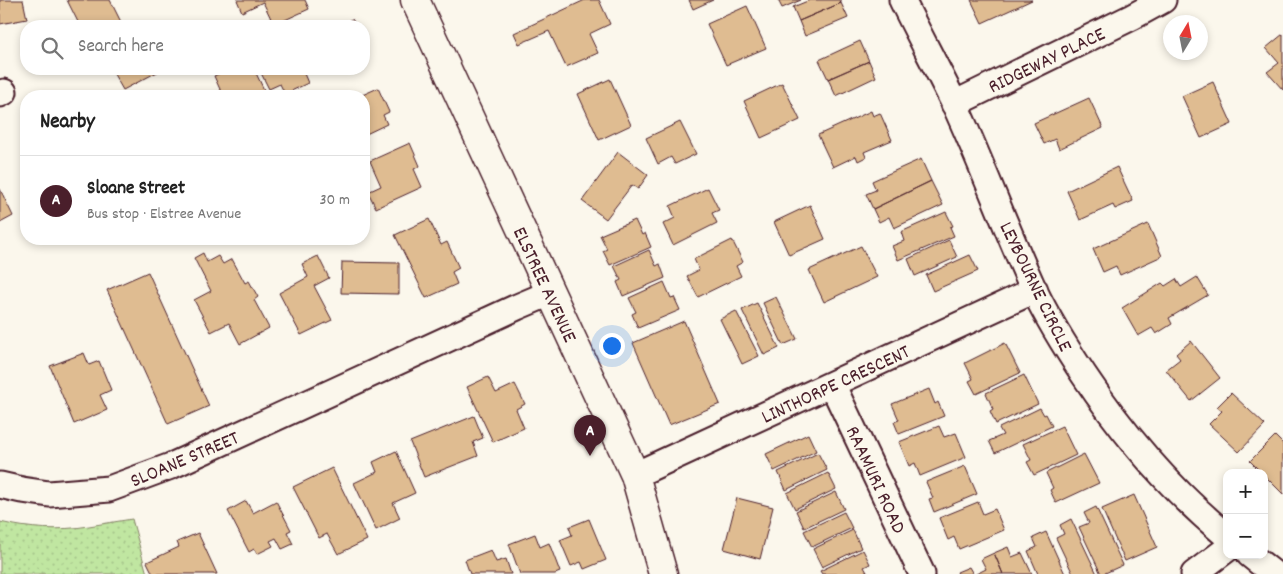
<!DOCTYPE html>
<meta charset="utf-8">
<style>
body{margin:0;font-family:Dekko,sans-serif;background:#f2f2f2;color:#222}
.controls{position:absolute;right:15px;bottom:15px;display:grid;overflow:hidden;border-radius:10px;box-shadow:0 2px 8px #0003}
.controls button{width:45px;height:45px;display:grid;place-items:center;padding:0;border:0;border-bottom:1px solid #e0e0e0;background:#fff;color:#222;font:25px sans-serif}
.compass{position:absolute;left:1163px;top:15px;width:45px;height:45px;border-radius:50%;background:#fff;box-shadow:0 2px 8px #0003;rotate:10deg}
.you{position:absolute;left:611px;top:345px;width:18px;height:18px;margin:-12px;border:4px solid #fff;border-radius:50%;background:#1a73e8;box-shadow:0 0 0 8px #1a73e833}
.badge{display:grid;place-items:center;width:32px;height:32px;border-radius:50%;background:#4a1f2b;color:#fff;font-size:16px;font-weight:700}
.pin{position:absolute;translate:-50% -41px;filter:drop-shadow(0 1px 2px #0008)}
.pin::after{content:'';position:absolute;top:26px;width:18px;height:15px;background:inherit;clip-path:polygon(0 0,100% 0,50% 100%)}
.list{margin:0;padding:0;list-style:none}
h2{display:flex;justify-content:space-between;align-items:center;height:65px;margin:0;padding:0 20px;font-size:21px}
h2 small{font-size:16px;font-weight:400;color:#767676}
.list li{display:grid;grid-template-columns:32px 1fr auto;gap:15px;align-items:center;box-sizing:border-box;height:90px;padding:0 20px;border-top:1px solid #e0e0e0}
.list b{display:block;font-size:19px;white-space:nowrap}
.list p{margin:0;font-size:16px;white-space:nowrap;color:#767676}
.list em{font-size:16px;font-style:normal;color:#767676}
.icon{flex:none;width:28px;height:28px;fill:none;stroke:currentColor;stroke-width:2;stroke-linecap:round;stroke-linejoin:round}
.map{position:relative;flex:none;width:1283px;height:574px;overflow:hidden}
.search{position:absolute;background:#fff;box-shadow:0 2px 8px #0003;left:20px;top:20px;width:350px;height:55px;display:flex;align-items:center;gap:12px;box-sizing:border-box;padding:0 18px;border-radius:20px;color:#767676;font-size:19px}
.panel{position:absolute;background:#fff;box-shadow:0 2px 8px #0003;left:20px;top:90px;width:350px;height:155px;border-radius:20px}
.map>svg:first-child{display:block}
.grass{fill:url(#grass-dots);stroke:#858266}
.building{fill:#dfbc91;stroke:#4a1f2b}
.lines{fill:none;stroke-linecap:round;stroke-linejoin:round}
.street-casing{stroke:#4a1f2b;stroke-width:29}
.secondary-casing{stroke:#4a1f2b;stroke-width:31}
.street{stroke:#fbf7ec;stroke-width:25}
.secondary{stroke:#fbf7ec;stroke-width:28}
.labels{text-anchor:middle;stroke-width:5;stroke-linejoin:round;paint-order:stroke}
.street-label{font-size:20px;fill:#4a1f2b;stroke:#fbf7ec}
</style>
<div class="map">
<svg width="1283" height="574" viewBox="0 0 1283 574">
<defs>
<pattern id="grass-dots" width="8" height="8" patternUnits="userSpaceOnUse" patternTransform="scale(1.25)"><rect width="8" height="8" fill="#c0e6a1"/><path d="M2 2h.1M6 6h.1" fill="none" stroke="#a6c58b" stroke-width="1.8" stroke-linecap="round"/></pattern>
</defs>
<rect width="100%" height="100%" fill="#fbf7ec"/>
<filter id="ink" filterUnits="userSpaceOnUse"><feTurbulence type="fractalNoise" baseFrequency=".02" numOctaves="2"/><feDisplacementMap in="SourceGraphic" scale="10" xChannelSelector="R" yChannelSelector="G"/><feConvolveMatrix kernelMatrix="1 2 1 2 8 2 1 2 1" color-interpolation-filters="sRGB"/></filter>
<g filter="url(#ink)">
<path class="grass" d="M132 519 147 574H0V522C29 529 60 531 89 526 103 524 118 521 132 519Z"/>
<path class="building" d="M0 0H23L27 19 0 24Z
M67 0H110L123 26H80Z
M237 0H305L309 9 274 25 263 2 242 12Z
M585 0H599L610 24 589 34 598 53 566 67 549 31 519 44 514 33Z
M689 0H713L693 9Z
M778 0H801L782 8Z
M810 0H840L841 3 799 21 793 7Z
M971 0H1032L982 23Z
M841 3 848 18 805 36 799 21Z
M747 6 766 48 726 65 707 24Z
M352 19 356 26H335Z
M1283 34V90L1267 72 1279 63 1266 48Z
M860 41 869 61 828 79 819 60Z
M869 61 876 77 836 96 828 79Z
M111 69H163L123 90Z
M229 69H254L265 92 254 96H223L214 76Z
M259 69H302L308 83 285 94 280 84 269 89Z
M610 79 631 125 599 140 578 94Z
M1213 82 1232 124 1201 138 1182 96Z
M782 83 800 120 761 138 744 101Z
M378 88 389 112 383 115 387 124 364 135V96H360Z
M1089 98 1103 128 1059 149 1055 139 1044 144 1034 123Z
M871 111 873 116 880 113 892 140 864 152 866 157 858 161 856 156 833 167 818 135Z
M680 122 696 154 675 164 671 157 658 164 646 138Z
M410 143 420 166 414 169 422 187 376 208 368 192 381 186 370 161Z
M618 152 648 175 638 189 632 185 606 219 582 201Z
M921 159 931 181 873 209 866 194 876 190 872 181Z
M1117 167 1133 201 1115 209 1113 205 1080 220 1067 191Z
M931 181 943 205 894 228 889 217 879 222 873 209Z
M708 188 719 210 712 213 717 223 673 245 663 224 675 218 670 206Z
M0 189 13 216 0 223Z
M810 205 825 239 789 255 774 222Z
M946 212 953 226 950 227 954 236 898 260 892 246 904 241 901 232Z
M429 219 441 245 447 242 459 268 452 272 457 284 426 298 395 235Z
M635 220 642 235 645 233 651 247 610 265 603 251 607 249 600 235Z
M1148 224 1162 256 1120 275 1116 266 1103 272 1093 249Z
M732 240 743 262 736 266 741 276 698 297 687 276 699 270 694 259Z
M949 240 957 257 915 276 908 259Z
M861 246 877 277 824 302 809 270Z
M649 250 656 266 660 264 665 278 623 296 617 282 621 280 614 266Z
M203 253 207 262 218 256 223 264 232 259 245 283 249 281 258 297 254 300 269 328 240 344 229 323 211 332 194 300 211 291 194 258Z
M970 255 978 271 933 291 926 275Z
M318 256 329 278 314 286 332 320 301 335 279 293 308 277 302 264Z
M342 262 399 263V294L341 293Z
M148 272 209 406 168 424 107 290Z
M1197 277 1208 295 1169 318 1172 324 1156 334 1152 328 1138 336 1122 308 1162 283 1165 286 1176 279 1181 287Z
M664 282 671 298 674 297 680 310 638 328 632 314 636 312 629 298Z
M776 297 797 339 783 345 763 303Z
M757 303 779 348 764 355 742 310Z
M736 311 759 356 742 364 720 319Z
M684 321 720 404 669 425 633 343Z
M1191 341 1220 378 1191 401 1166 370 1180 359 1176 354Z
M1005 343 1020 373 976 394 969 381 973 379 965 363Z
M84 353 89 365 99 361 111 390 100 395 107 410 74 424 50 366Z
M1024 375 1038 404 996 424 990 411 993 409 986 393Z
M488 377 496 393 515 384 525 404 516 409 524 428 493 442 467 387Z
M929 389 935 404 938 402 944 416 899 434 894 422 899 420 892 404Z
M1231 393 1265 425 1239 452 1209 424 1222 411 1217 407Z
M1040 408 1044 415 1046 414 1052 426 995 453 989 441 1003 435 999 428Z
M474 416 483 438 473 442 478 456 424 477 410 442Z
M939 426 944 437 956 433 966 457 920 476 915 463 909 466 899 442Z
M1062 426 1076 455 1034 475 1027 462 1031 460 1023 444Z
M808 434 816 451 774 471 766 454Z
M1275 436 1283 444V494L1264 475V473H1262L1250 461Z
M396 451 415 493 393 503 400 518 376 530 354 483 377 472 373 462Z
M818 453 827 470 786 490 778 472Z
M1084 454 1099 483 1056 503 1050 490 1053 488 1046 473Z
M965 466 977 494 934 512 929 499 933 498 926 482Z
M332 468 367 540 338 554 327 534 319 538 293 487Z
M828 473 836 489 795 509 787 493Z
M836 492 844 509 804 528 796 511Z
M1134 495 1157 547 1125 561 1102 509Z
M737 498 773 507 760 559 724 549Z
M246 501 253 513 276 501 291 530 287 532 293 544 282 549 276 538 270 541 273 546 257 554 254 549 249 552 228 511Z
M978 502 983 514 995 509 1004 530 959 549 954 537 948 540 939 518Z
M1096 507 1123 565 1103 574H1101L1079 527 1089 523 1084 513Z
M844 512 852 528 812 547 804 531Z
M589 519 606 560 584 569 581 562 571 566 560 540 572 535 569 527Z
M1071 519 1097 574H1073L1056 538 1064 534 1060 525Z
M853 530 861 548 822 567 813 549Z
M1046 532 1065 574H1038L1028 551 1037 547 1033 538Z
M198 533 217 574H153L147 562 179 547 177 542Z
M535 534 540 547 549 543 560 572 555 574H520L509 544Z
M1008 547 1012 557 1022 553 1032 574H1003L994 553Z
M491 550 496 562 506 559 511 574H470L465 560Z
M863 550 870 564 864 567 868 574H822L820 571Z
M994 553 1003 574H976L986 569 981 559Z
M969 567 973 574H958L957 572Z"/>
<g class="lines">
<defs>
<path id="street" d="M902 0C919 35 938 70 955 105 983 166 1006 229 1034 290 1048 319 1066 348 1084 375 1124 435 1171 490 1227 536
M0 94 4 92
M954 104 1132 17 1163 0
M832 384 922 574
M635 475 1035 290
M0 485 22 490 49 494 109 489 171 466 517 307 550 293
M1250 555 1274 574
M1194 574 1227 549"/>
<path id="secondary" d="M415 0 635 475 663 574"/>
</defs>
<use href="#street" class="street-casing"/>
<use href="#secondary" class="secondary-casing"/>
<use href="#street" class="street"/>
<use href="#secondary" class="secondary"/>
</g>
</g>
<g class="labels">
<g class="street-label">
<text transform="translate(1046 59) rotate(-26)" y="7">RIDGEWAY PLACE</text>
<text transform="translate(546 284) rotate(65)" y="7">ELSTREE AVENUE</text>
<text transform="translate(1037 286) rotate(64)" y="7">LEYBOURNE CIRCLE</text>
<text transform="translate(835 383) rotate(-25)" y="7">LINTHORPE CRESCENT</text>
<text transform="translate(184 458) rotate(-23)" y="7">SLOANE STREET</text>
<text transform="translate(877 479) rotate(65)" y="7">RAAMURI ROAD</text>
</g>
</g>
</svg>
<div class="controls">
<button>+</button>
<button>−</button>
</div>
<svg class="compass" viewBox="-18 -18 36 36"><path d="M0-13l5 13h-10z" fill="#e53935"/><path d="M0 13l5-13h-10z" fill="#767676"/></svg>
<div class="you"></div>
<div class="pin badge" style="left:590px;top:456px">A</div>
<div class="search"><svg class="icon" aria-label="search" viewBox="0 0 24 24"><circle cx="10" cy="10" r="6"/><path d="M15 15l6 6"/></svg>Search here</div>
<section class="panel">
<h2>Nearby<small></small></h2>
<ul class="list">
<li><span class="badge">A</span><div><b>Sloane Street</b><p>Bus stop · Elstree Avenue</p></div><em>30 m</em></li>
</ul>
</section>
</div>
